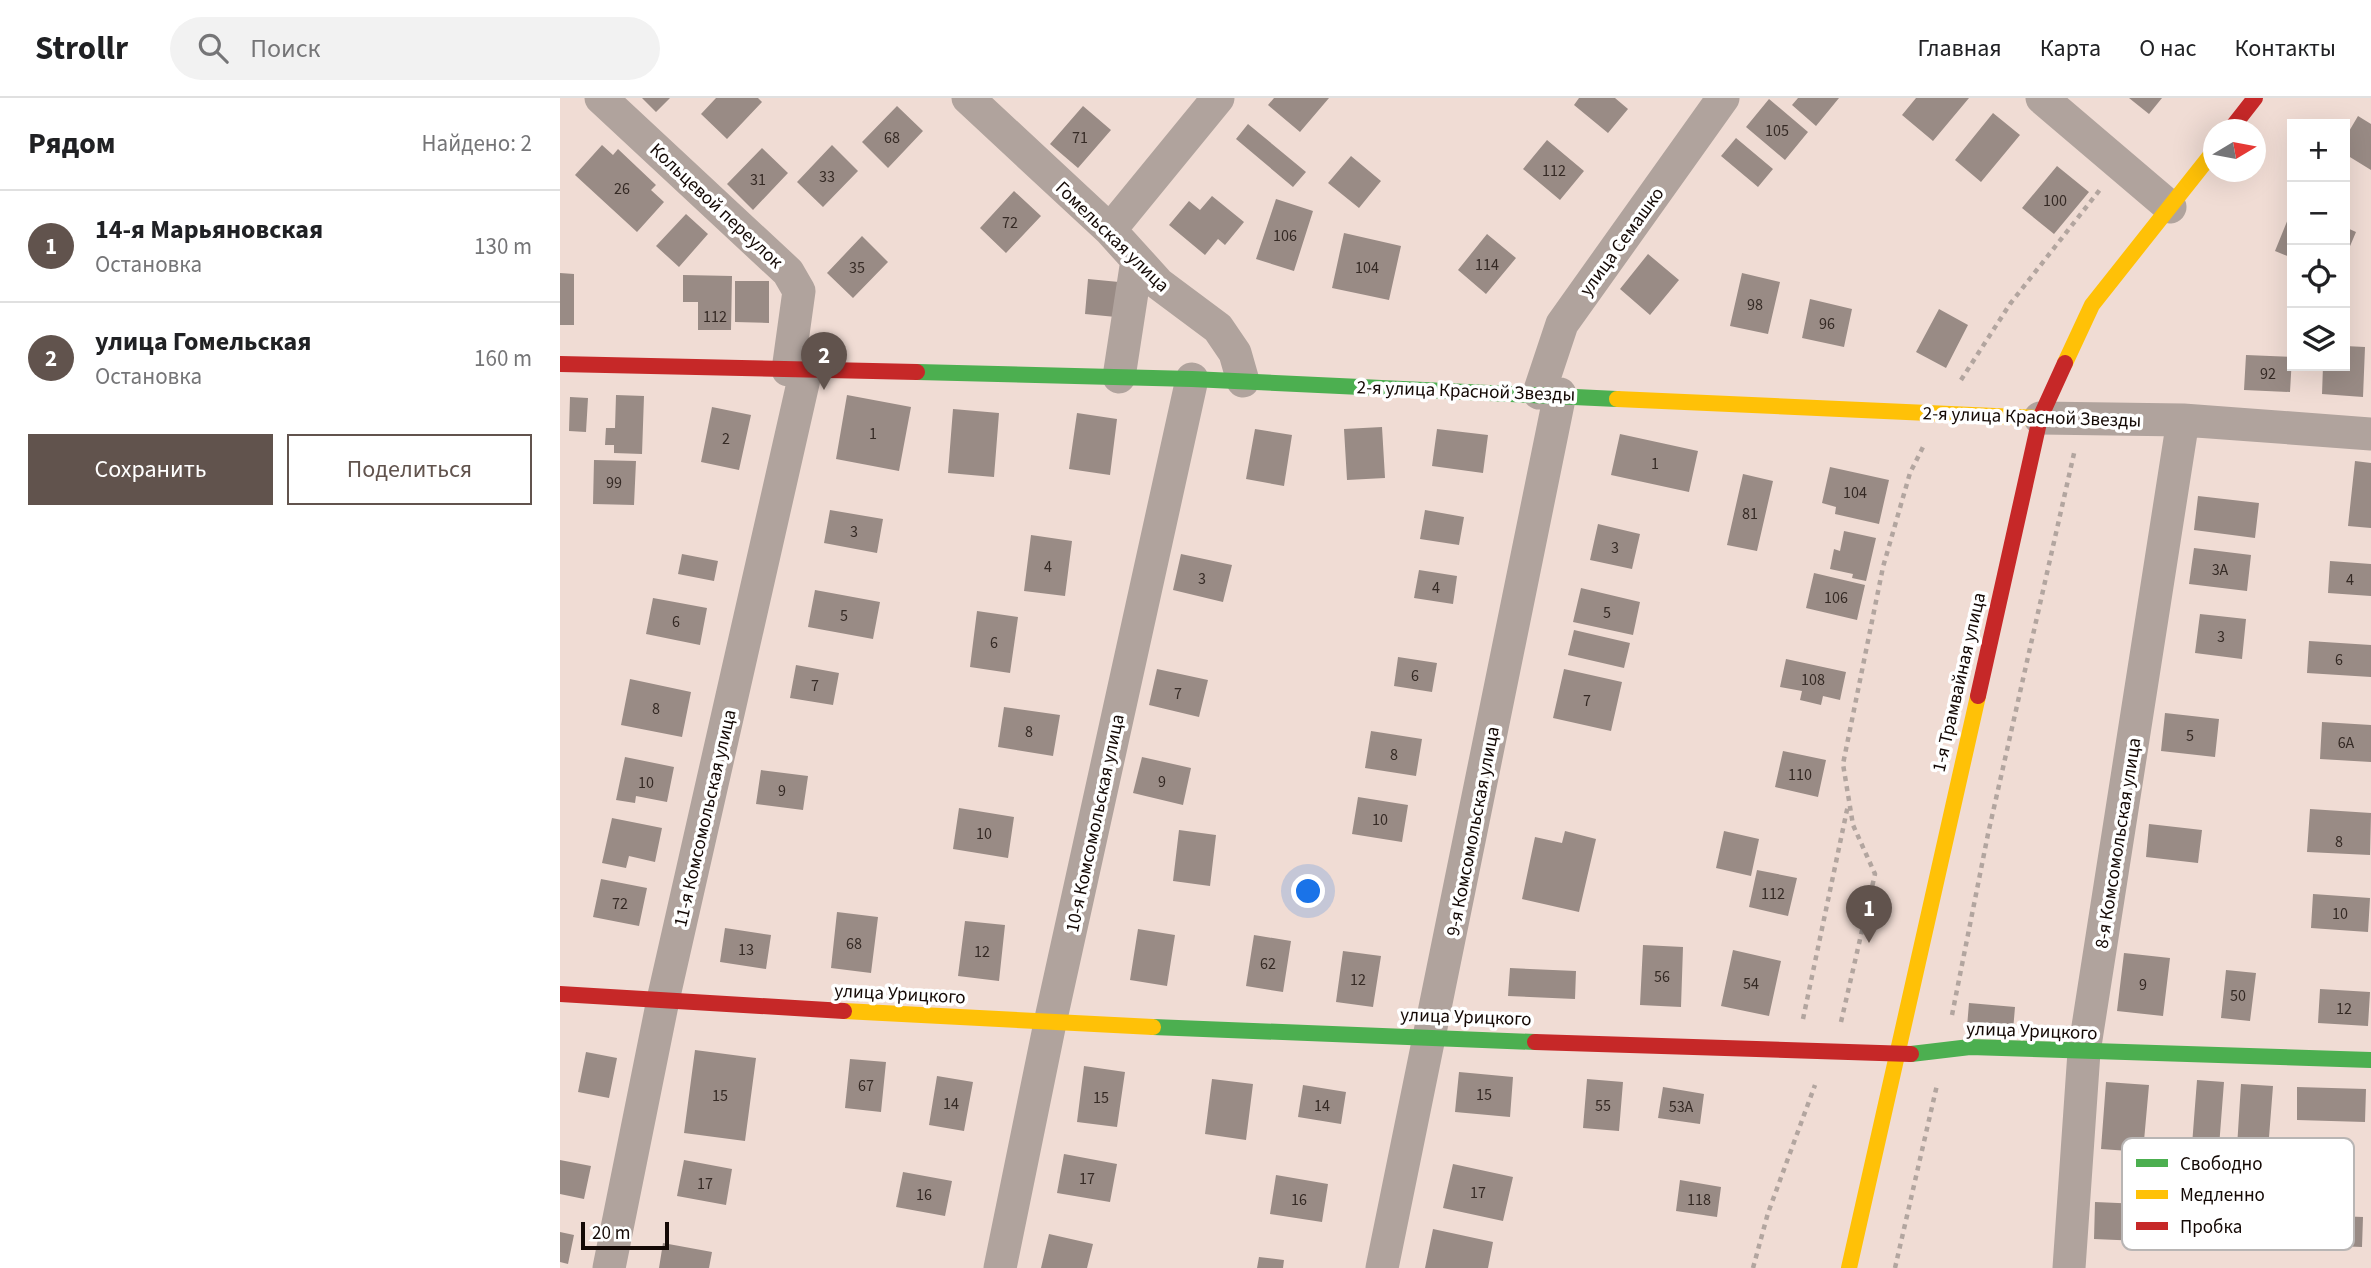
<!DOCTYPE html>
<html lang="ru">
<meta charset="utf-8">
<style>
body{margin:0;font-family:"Source Sans 3",sans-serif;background:#f2f2f2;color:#202124}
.controls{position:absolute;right:21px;top:21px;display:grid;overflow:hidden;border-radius:0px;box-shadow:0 7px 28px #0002}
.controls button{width:63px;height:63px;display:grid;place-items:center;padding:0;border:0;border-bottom:2px solid #e0e0e0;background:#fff;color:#202124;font:35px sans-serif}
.compass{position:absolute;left:1643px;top:21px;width:63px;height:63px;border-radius:50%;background:#fff;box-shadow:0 7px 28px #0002;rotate:80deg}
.scale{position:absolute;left:21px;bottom:18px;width:88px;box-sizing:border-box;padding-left:7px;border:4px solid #140905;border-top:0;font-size:19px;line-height:24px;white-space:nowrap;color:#140905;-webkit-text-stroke:5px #fff;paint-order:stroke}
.you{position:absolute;left:749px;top:794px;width:24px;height:24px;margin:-18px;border:5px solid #fff;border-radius:50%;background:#1a73e8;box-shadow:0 0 0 10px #1a73e833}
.badge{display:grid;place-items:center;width:46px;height:46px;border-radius:50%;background:#61534d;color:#fff;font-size:23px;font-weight:700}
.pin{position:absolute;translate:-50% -58px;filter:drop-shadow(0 2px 4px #0008)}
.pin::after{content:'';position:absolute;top:37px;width:24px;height:21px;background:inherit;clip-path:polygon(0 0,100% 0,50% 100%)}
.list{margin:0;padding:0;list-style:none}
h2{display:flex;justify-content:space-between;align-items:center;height:91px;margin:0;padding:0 28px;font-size:30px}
h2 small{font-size:23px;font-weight:400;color:#757577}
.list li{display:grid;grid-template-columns:46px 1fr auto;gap:21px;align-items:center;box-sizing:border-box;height:112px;padding:0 28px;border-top:2px solid #e0e0e0}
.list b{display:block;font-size:26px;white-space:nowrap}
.list p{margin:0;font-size:23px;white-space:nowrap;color:#757577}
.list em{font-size:23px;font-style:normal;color:#757577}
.actions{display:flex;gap:14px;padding:21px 28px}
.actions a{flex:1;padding:16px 0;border:2px solid #61534d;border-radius:0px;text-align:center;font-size:24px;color:#61534d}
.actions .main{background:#61534d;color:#fff}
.icon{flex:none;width:38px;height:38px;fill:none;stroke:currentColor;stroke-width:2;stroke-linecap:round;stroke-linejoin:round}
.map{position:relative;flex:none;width:1811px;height:1170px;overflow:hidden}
header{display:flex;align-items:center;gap:42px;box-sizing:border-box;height:98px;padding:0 35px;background:#fff;border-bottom:2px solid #e0e0e0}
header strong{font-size:33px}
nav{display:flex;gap:38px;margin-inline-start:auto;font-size:24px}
.search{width:490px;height:63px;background:#f2f2f2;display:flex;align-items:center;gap:18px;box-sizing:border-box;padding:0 24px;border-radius:38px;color:#757577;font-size:26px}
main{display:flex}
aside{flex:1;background:#fff}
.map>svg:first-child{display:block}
.building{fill:#998b85}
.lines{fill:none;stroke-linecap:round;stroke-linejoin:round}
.path{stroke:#b2a59f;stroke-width:4.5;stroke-dasharray:5 5;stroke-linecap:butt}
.street{stroke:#b0a39d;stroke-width:33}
.fast{stroke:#4caf50;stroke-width:16}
.slow{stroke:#ffc107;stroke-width:16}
.jam{stroke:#c62828;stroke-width:16}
.labels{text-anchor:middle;stroke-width:7;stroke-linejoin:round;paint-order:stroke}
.number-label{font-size:16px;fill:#352a25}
.street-label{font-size:19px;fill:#140905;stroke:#fff}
.key{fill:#fff;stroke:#b8b5b4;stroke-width:2}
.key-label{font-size:19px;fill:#140905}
</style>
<header>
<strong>Strollr</strong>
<div class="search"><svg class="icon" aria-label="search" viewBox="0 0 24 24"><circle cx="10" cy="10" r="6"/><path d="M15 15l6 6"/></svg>Поиск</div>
<nav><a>Главная</a><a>Карта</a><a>О нас</a><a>Контакты</a></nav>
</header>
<main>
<aside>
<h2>Рядом<small>Найдено: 2</small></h2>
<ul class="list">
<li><span class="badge">1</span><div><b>14-я Марьяновская</b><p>Остановка</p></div><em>130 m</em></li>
<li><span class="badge">2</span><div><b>улица Гомельская</b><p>Остановка</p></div><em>160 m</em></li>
</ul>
<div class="actions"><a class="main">Сохранить</a><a>Поделиться</a></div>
</aside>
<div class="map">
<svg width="1811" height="1170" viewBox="0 0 1811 1170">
<rect width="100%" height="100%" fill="#f0dcd4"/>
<path class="building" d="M82 0H110L96 14Z
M156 0H198L202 4 167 41 141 16Z
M714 0H769L740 34 708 7Z
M1019 0H1055L1068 11 1048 35 1014 7Z
M1238 0H1279L1256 28 1232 7Z
M1356 0H1409L1373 43 1342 17Z
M1569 0H1602L1589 16Z
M1209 1 1248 34 1225 62 1186 29Z
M337 8 363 33 328 70 302 44Z
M523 8 551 32 518 70 490 46Z
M1433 15 1460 37 1421 84 1395 62Z
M1798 18 1811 26V72L1785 56V40Z
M688 26 746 74 733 89 676 41Z
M1176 40 1213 71 1198 89 1161 58Z
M987 42 1024 73 1000 102 963 71Z
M42 47 53 57 58 51 96 87 91 92 104 104 77 134 15 77Z
M272 47 298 73 263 109 237 84Z
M202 50 228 75 193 112 167 86Z
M791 58 821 83 799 110 768 85Z
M1497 68 1529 94 1494 136 1462 110Z
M454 93 481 118 446 155 420 130Z
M652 98 684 124 665 147 658 141 645 157 609 127 629 103 640 112Z
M716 101 753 113 734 173 696 161Z
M1732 111V160L1715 153Z
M126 116 148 136 119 169 96 148Z
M1785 129 1796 134 1785 160Z
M784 135 841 148 829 202 772 190Z
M927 136 956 160 926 196 898 172Z
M302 138 328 164 293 200 267 175Z
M1088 156 1119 182 1090 217 1060 191Z
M0 175 14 176V227H0Z
M1182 175 1220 184 1208 236 1170 228Z
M123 177 172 178 171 232H138V204H123Z
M528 181 559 184 556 219 525 216Z
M175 183H209V225L175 224Z
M1250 201 1292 211 1284 249 1242 240Z
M1379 211 1408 227 1386 270 1356 254Z
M1785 248 1805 249 1803 299 1762 296 1763 268H1785Z
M1686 257 1732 259 1730 294 1684 292Z
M56 297 84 298 82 356 54 355V347H45L46 330H55Z
M287 297 351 309 339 373 276 361Z
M10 299 28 300 26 334 9 333Z
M152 309 191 317 179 372 141 364Z
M393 311 439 315 434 379 388 375Z
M517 315 557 321 550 377 509 371Z
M822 329 825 380 787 382 784 331Z
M695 331 732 337 724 388 686 381Z
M877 331 928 337 923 375 872 368Z
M1060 336 1138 353 1129 394 1051 377Z
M34 362 76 363 74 407 33 406Z
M1795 363 1811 365V430L1788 428Z
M1270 369 1329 382 1319 426 1275 416 1276 409 1262 405Z
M1183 376 1213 383 1197 453 1167 447Z
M1638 398 1699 405 1695 440 1634 432Z
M270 412 323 421 317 455 264 445Z
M865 412 904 419 899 447 860 441Z
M1038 426 1080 436 1072 471 1030 462Z
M1284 433 1316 440 1306 483 1292 480 1293 476 1270 471 1274 451 1280 453Z
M471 437 512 443 505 498 464 493Z
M1634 450 1691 457 1687 493 1629 486Z
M122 456 158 463 154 483 118 476Z
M621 456 672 467 663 504 613 492Z
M1770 463 1811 466V498L1768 495Z
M859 472 897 478 893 506 854 500Z
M1254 475 1305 487 1297 522 1246 510Z
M1021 490 1080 504 1073 537 1013 524Z
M255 492 320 504 313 541 248 529Z
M93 500 147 510 140 547 86 536Z
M417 513 458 519 450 575 410 569Z
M1640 516 1686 521 1682 561 1635 555Z
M1014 532 1070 545 1064 570 1008 557Z
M1749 543 1811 547V579L1747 575Z
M838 559 877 565 872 594 834 588Z
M1226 561 1286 574 1280 602 1263 598 1261 607 1240 602 1242 593 1220 589Z
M236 567 279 575 273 607 230 600Z
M597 571 648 582 639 619 589 607Z
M1004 571 1062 584 1051 633 993 620Z
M70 581 131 594 122 639 61 627Z
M444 609 500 617 493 658 438 649Z
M1605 615 1659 621 1655 659 1601 653Z
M1762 624 1811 627V664L1760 661Z
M811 633 862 641 856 678 805 670Z
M1223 653 1266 662 1258 699 1215 689Z
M65 659 114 669 107 704 76 698 75 705 56 702Z
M582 659 631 670 623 707 573 695Z
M201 672 248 678 243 712 196 706Z
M798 699 848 707 842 744 792 736Z
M399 710 454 719 448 760 393 751Z
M1750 711 1811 715 1810 757 1747 754Z
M52 720 102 730 95 764 69 758 66 770 42 765Z
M1589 726 1642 732 1638 765 1586 759Z
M619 732 656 737 650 788 613 783Z
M1005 733 1036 741 1019 814 962 801 975 739 1002 745Z
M1164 733 1199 741 1191 778 1156 770Z
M1197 772 1237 780 1228 818 1189 809Z
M41 781 87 790 79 828 33 819Z
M1753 796 1810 800 1808 834 1751 830Z
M277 814 318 819 311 875 271 870Z
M405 823 445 827 439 883 398 878Z
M165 830 211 837 206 871 160 864Z
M578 831 615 837 607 888 570 882Z
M694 837 731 843 723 894 686 888Z
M1083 847 1123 849 1121 909 1080 907Z
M1173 852 1221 863 1209 918 1161 908Z
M783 853 821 858 813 909 776 904Z
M1564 855 1610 860 1603 918 1557 913Z
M950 870 1016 873 1015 901 948 898Z
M1666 872 1696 875 1690 923 1661 920Z
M1760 891 1810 894 1808 928 1758 925Z
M1409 905 1455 909 1453 933 1407 929Z
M135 952 196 960 185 1043 124 1035Z
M26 954 57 960 49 1000 18 994Z
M290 961 326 964 321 1014 285 1010Z
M524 968 565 974 557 1029 517 1024Z
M899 974 953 979 950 1019 895 1014Z
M377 978 413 984 404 1033 369 1027Z
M652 981 693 986 686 1042 645 1036Z
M1027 981 1063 984 1059 1033 1023 1030Z
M1637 982 1664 984 1659 1049 1632 1047Z
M1546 984 1589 987 1583 1054 1541 1051Z
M1681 986 1713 988 1708 1052 1677 1049Z
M743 987 786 994 781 1026 738 1019Z
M1103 989 1144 996 1140 1026 1098 1020Z
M1737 989 1806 991 1805 1024 1737 1022Z
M504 1056 557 1066 550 1104 497 1095Z
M0 1062 31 1068 24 1101 0 1096Z
M124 1062 172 1071 166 1107 117 1098Z
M893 1066 953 1079 943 1123 883 1110Z
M343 1074 392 1083 385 1118 336 1109Z
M716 1077 768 1086 762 1124 710 1116Z
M1120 1082 1161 1089 1157 1119 1116 1113Z
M1535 1104 1581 1106 1580 1143 1534 1141Z
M1750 1117 1803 1119 1802 1149 1750 1147Z
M873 1131 933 1144 928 1170H865Z
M0 1134 14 1137 8 1166 0 1164Z
M489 1136 533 1146 527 1170H481Z
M103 1145 152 1154 149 1170H99Z
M699 1159 724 1162 723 1170H697Z"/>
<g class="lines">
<path class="path" d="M1401 282 1450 206 1542 89
M1392 917 1428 736 1515 351
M1243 921 1288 707
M1281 924 1315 776 1293 727 1283 666 1323 469 1350 375 1364 347
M1193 1170 1208 1115 1255 987
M1335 1170 1377 987"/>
<path class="street" d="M41 0 228 174 239 193 228 272
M408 0 550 132 599 186 658 230 675 255 683 283
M1482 0 1610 109
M550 132 658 0
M559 279 577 162
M979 295 1002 226 1163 0
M1480 320 1623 322 1811 336
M49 1170 103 902 246 272
M440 1170 490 925 632 281
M822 1170 1000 296
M1509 1170 1524 954 1623 322"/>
<path class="fast" d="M357 274 632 281 1057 301
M593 929 975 944
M1351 956 1410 949 1811 962"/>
<path class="slow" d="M1505 265 1532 207 1654 53
M1057 301 1480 320
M284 913 593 929
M1289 1170 1418 598"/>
<path class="jam" d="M1670 32 1695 0
M0 266 357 274
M1418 598 1480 320 1505 265
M0 896 284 913
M975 944 1351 956"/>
</g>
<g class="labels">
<g class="number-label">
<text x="1217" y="38">105</text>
<text x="332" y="45">68</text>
<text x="520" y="45">71</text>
<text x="994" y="78">112</text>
<text x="267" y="84">33</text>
<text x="198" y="87">31</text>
<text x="62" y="96">26</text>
<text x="1495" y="108">100</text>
<text x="450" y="130">72</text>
<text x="725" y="143">106</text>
<text x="927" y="172">114</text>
<text x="297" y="175">35</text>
<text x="807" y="175">104</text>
<text x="1195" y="212">98</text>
<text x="155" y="224">112</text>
<text x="1267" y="231">96</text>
<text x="1708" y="281">92</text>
<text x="313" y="341">1</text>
<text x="166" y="346">2</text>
<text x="1095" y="371">1</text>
<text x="54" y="390">99</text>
<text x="1295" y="400">104</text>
<text x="1190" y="421">81</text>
<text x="294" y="439">3</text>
<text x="1055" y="455">3</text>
<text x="488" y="474">4</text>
<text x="1660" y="477">3А</text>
<text x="642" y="486">3</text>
<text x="1790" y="487">4</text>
<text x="876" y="495">4</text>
<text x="1276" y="505">106</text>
<text x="1047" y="520">5</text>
<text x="284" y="523">5</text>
<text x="116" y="529">6</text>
<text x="1661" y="544">3</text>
<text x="434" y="550">6</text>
<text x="1779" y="567">6</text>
<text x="855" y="583">6</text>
<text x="1253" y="587">108</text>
<text x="255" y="593">7</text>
<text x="618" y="601">7</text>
<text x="1027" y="608">7</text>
<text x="96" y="616">8</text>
<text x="469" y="639">8</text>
<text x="1630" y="643">5</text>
<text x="1786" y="650">6А</text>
<text x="834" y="662">8</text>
<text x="1240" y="682">110</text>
<text x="602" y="689">9</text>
<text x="86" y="690">10</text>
<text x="222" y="698">9</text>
<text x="820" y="727">10</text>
<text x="424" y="741">10</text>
<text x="1779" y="749">8</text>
<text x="1213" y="801">112</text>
<text x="60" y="811">72</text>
<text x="1780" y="821">10</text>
<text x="294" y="851">68</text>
<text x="186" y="857">13</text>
<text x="422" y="859">12</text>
<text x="708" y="871">62</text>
<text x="1102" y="884">56</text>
<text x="798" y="887">12</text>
<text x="1191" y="891">54</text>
<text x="1583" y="892">9</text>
<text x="1678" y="903">50</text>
<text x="1784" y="916">12</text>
<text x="306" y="993">67</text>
<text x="924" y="1002">15</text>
<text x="160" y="1003">15</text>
<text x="541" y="1005">15</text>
<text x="391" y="1011">14</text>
<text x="762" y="1013">14</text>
<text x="1043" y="1013">55</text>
<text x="1121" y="1014">53А</text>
<text x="527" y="1086">17</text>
<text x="145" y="1091">17</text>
<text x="918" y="1100">17</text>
<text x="364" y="1102">16</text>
<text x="739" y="1107">16</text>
<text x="1139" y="1107">118</text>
</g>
<g class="street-label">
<text transform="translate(157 107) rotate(43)" y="7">Кольцевой переулок</text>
<text transform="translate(553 138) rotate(44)" y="7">Гомельская улица</text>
<text transform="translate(1061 143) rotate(-54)" y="7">улица Семашко</text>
<text transform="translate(906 292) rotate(2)" y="7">2-я улица Красной Звезды</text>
<text transform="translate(1472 318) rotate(2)" y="7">2-я улица Красной Звезды</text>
<text transform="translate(1398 584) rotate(-77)" y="7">1-я Трамвайная улица</text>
<text transform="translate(144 720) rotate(-77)" y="7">11-я Комсомольская улица</text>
<text transform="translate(534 725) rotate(-78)" y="7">10-я Комсомольская улица</text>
<text transform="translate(912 733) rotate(-79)" y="7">9-я Комсомольская улица</text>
<text transform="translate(1557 745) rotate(-81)" y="7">8-я Комсомольская улица</text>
<text transform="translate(340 895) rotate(3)" y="7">улица Урицкого</text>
<text transform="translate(906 918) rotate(2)" y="7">улица Урицкого</text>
<text transform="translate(1472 932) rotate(2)" y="7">улица Урицкого</text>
</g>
</g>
<rect x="1562" y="1040" width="232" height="112" rx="10" class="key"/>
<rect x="1576" y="1061" width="32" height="8" fill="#4caf50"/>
<rect x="1576" y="1092" width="32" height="9" fill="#ffc107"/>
<rect x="1576" y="1124" width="32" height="8" fill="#c62828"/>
<g class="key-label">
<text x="1620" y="1072">Свободно</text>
<text x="1620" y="1103">Медленно</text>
<text x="1620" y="1135">Пробка</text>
</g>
</svg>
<div class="controls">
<button>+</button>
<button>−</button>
<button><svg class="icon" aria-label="locate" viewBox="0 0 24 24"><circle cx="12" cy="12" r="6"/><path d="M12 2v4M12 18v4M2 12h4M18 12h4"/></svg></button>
<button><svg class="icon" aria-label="layers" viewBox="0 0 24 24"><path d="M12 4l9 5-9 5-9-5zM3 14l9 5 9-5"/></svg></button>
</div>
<svg class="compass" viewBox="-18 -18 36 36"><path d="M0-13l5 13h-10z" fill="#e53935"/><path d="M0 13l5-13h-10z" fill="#757577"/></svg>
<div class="scale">20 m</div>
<div class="you"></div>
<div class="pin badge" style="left:1309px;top:845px">1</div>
<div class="pin badge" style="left:264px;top:292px">2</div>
</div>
</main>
